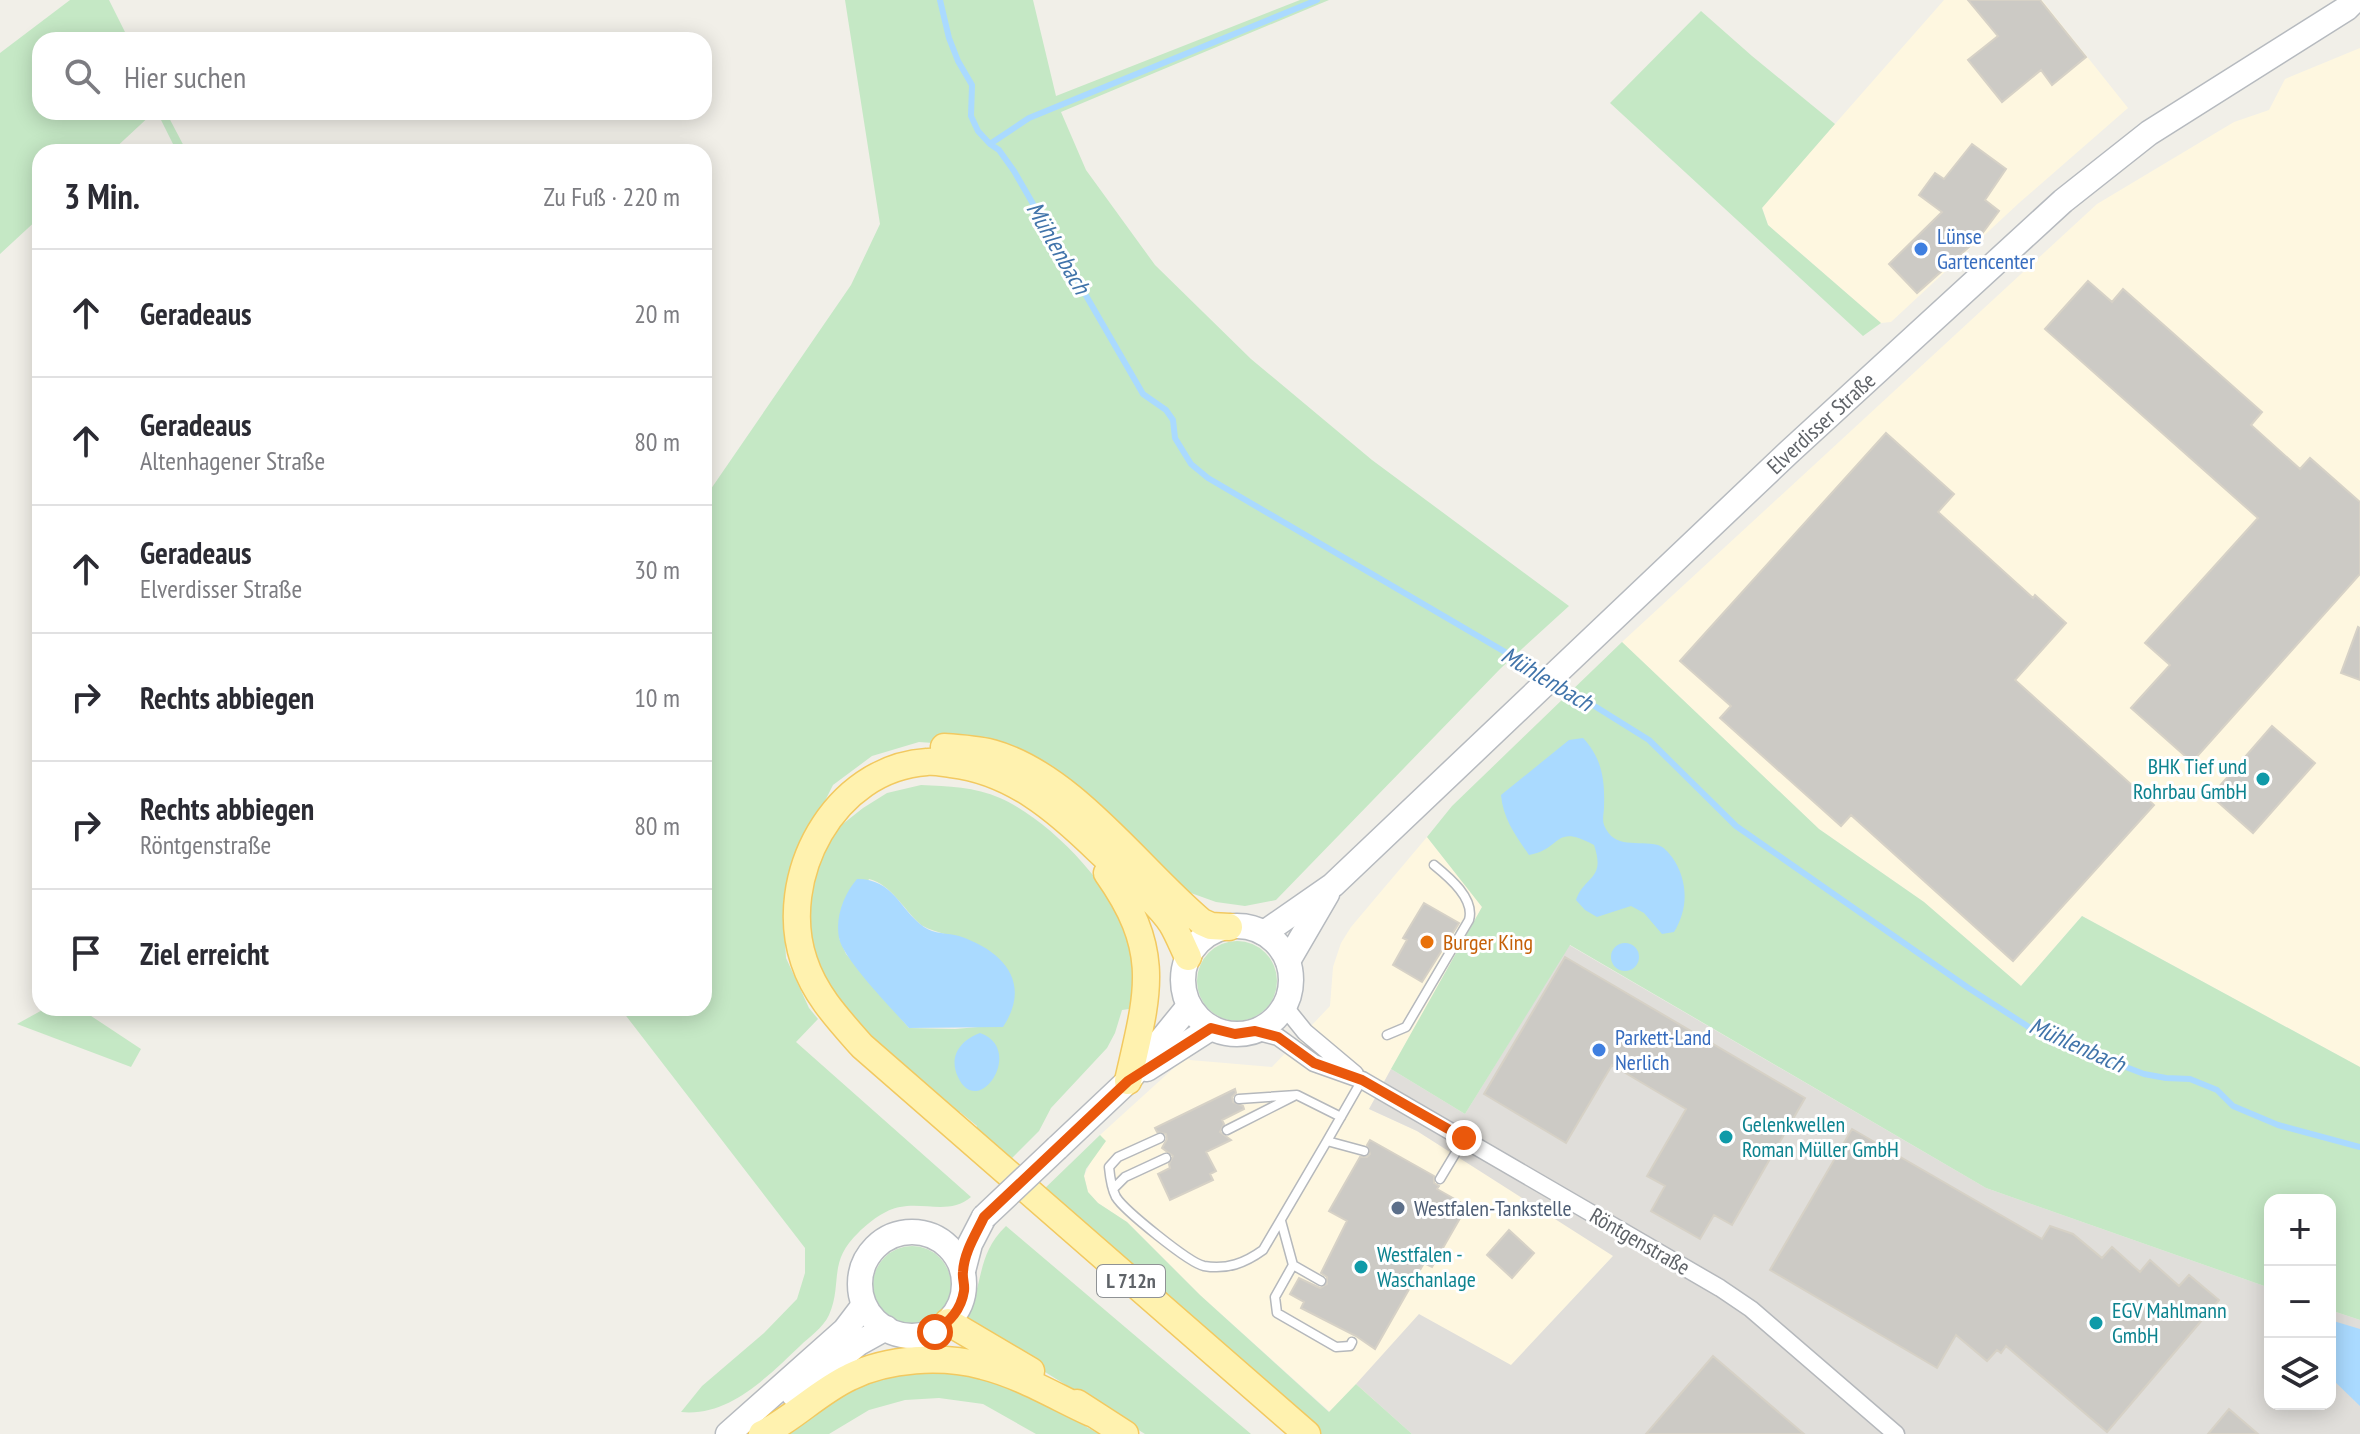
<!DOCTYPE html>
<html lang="de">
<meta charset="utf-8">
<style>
body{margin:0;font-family:"PT Sans Narrow",sans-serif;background:#f2f2f3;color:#2b2b33}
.controls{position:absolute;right:24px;bottom:24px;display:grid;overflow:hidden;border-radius:16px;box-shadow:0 4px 20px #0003}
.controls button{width:72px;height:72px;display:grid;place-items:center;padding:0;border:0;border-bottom:2px solid #e1e1e2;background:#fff;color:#2b2b33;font:40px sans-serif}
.stop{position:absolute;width:24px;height:24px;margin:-18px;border:6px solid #ea580c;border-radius:50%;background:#fff}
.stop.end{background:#ea580c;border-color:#fff;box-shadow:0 2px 8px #0008}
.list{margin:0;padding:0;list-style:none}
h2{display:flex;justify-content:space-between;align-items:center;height:104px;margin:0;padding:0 32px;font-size:34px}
h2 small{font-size:26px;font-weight:400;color:#7c7c81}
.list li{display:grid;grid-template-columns:52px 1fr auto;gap:24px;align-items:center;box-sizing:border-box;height:128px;padding:0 32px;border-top:2px solid #e1e1e2}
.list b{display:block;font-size:30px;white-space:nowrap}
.list p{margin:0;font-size:26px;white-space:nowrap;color:#7c7c81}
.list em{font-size:26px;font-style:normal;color:#7c7c81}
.icon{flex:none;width:44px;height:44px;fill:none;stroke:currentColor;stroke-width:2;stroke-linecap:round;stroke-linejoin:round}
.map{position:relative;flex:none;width:2360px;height:1434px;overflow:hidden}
.search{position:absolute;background:#fff;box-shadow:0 4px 20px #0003;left:32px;top:32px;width:680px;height:88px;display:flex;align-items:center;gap:20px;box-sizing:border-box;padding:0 28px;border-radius:24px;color:#7c7c81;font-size:30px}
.panel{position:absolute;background:#fff;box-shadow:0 4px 20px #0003;left:32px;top:144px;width:680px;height:872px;border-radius:24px}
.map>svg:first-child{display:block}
.commercial{fill:#fef7e0}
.industrial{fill:#e0deda}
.green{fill:#c5e8c5;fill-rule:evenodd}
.water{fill:#aadaff}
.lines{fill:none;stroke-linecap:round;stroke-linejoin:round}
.stream{stroke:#aadaff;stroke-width:6}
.building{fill:#cccac5;stroke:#d6d1c6;stroke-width:2}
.service-casing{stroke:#b5b8bc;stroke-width:11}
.minor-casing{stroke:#b5b8bc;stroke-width:19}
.secondary-casing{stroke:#b6babf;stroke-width:27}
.primary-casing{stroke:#f2c960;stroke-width:29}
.service{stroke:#fff;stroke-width:8}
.minor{stroke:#fff;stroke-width:16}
.secondary{stroke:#fff;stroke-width:24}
.primary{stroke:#fff2af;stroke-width:26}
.secondary-bridge-casing{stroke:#b6babf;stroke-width:27;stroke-linecap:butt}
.secondary-bridge{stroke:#fff;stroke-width:24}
.route{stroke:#ea580c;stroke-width:10}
.shop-dot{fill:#3f7fe0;stroke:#fff;stroke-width:3}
.culture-dot{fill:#0f9aa8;stroke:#fff;stroke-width:3}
.food-dot{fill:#e8710a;stroke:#fff;stroke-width:3}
.service-dot{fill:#5c6f8a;stroke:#fff;stroke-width:3}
.labels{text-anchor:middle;stroke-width:6;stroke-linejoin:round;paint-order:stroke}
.shield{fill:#fff;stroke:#8f9295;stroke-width:2}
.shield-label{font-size:20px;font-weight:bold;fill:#5f6368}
.shop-label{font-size:22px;fill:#366cbe;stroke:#fff;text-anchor:start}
.street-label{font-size:22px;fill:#5f6368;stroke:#fff}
.culture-label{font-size:22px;fill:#0d838f;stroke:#fff;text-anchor:start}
.food-label{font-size:22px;fill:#c56008;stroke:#fff;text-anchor:start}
.service-label{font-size:22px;fill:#4e5e75;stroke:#fff;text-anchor:start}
.water-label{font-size:24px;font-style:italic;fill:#4174aa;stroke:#fff}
</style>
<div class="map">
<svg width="2360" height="1434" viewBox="0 0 2360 1434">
<rect width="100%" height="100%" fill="#f1efe8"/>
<path class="commercial" d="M1944 0H2042L2128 108 2019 203 1891 322 1881 323 1768 225 1762 207Z
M2360 48V1067L2082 916 2021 986 1924 902 1819 829 1622 642 2097 204 2234 122 2269 110 2285 79Z
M1427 837 1482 907 1369 1109 1417 1131 1614 1255 1511 1366 1330 1412 1200 1295 1127 1222 1098 1203 1088 1192 1084 1176 1094 1155 1105 1141 1100 1135 1187 1056 1190 1060 1272 1067 1330 1006 1333 967 1341 943 1351 927Z"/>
<path class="industrial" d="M1569 945 1986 1188 2270 1288V1404H2330V1310L2360 1320V1434H1412L1356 1384 1419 1314 1511 1365 1613 1256 1417 1131 1369 1109 1391 1069 1465 1114Z"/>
<path class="green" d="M70 0H109L129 40H40V112H154L111 152H40V217L0 254V53Z
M845 0H1033L1056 96 1300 0H1329L1061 112 1086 170 1155 265 1251 359 1372 460 1569 606 1501 668 1276 900 1245 906 1216 902 1177 888 989 747 919 742 872 756 833 785 792 867 783 903 786 958 809 1008 818 1019 796 1042 971 1197C950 1215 925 1202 900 1207 886 1209 869 1222 859 1232 827 1262 843 1283 829 1315 823 1328 809 1337 800 1346 767 1377 729 1417 681 1412L702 1386 764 1333 797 1299 805 1273V1248L620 1008H704V499L851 285 880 224Z
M1701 11 1752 56 1835 124 1762 208 1768 225 1881 323 1863 336 1610 103Z
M157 112H166L187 152H177Z
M1622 642 1819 829 1924 902 2021 986 2082 916 2360 1067V1320L2330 1310V1200H2270V1288L1986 1188 1570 945 1465 1114 1391 1069 1482 907 1427 837 1452 806Z
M921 785C948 786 975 787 1000 798 1050 820 1110 884 1129 935 1138 959 1134 985 1129 1009L1122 1010 1115 1033 1107 1048 1051 1108 1039 1131 1007 1163 975 1137 977 1126 960 1112 951 1116 851 1024 809 951 807 892 820 856 839 827 863 808 887 793ZM869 879C892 885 903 909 920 924 929 932 962 937 978 945V1027L955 1029 909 1028 846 954 839 938Z
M1197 981a40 40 0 1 1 80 0a40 40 0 1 1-80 0Z
M46 1008H79L141 1049 131 1067 17 1024Z
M1100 1135 1106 1141 1086 1169 1084 1176 1088 1192 1098 1203 1127 1222 1200 1295 1329 1412 1356 1384 1412 1434H1315L1040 1193Z
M1006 1226 1251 1434H1145L963 1321C986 1286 974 1257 1006 1226Z
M873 1285a39 39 0 1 1 78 0a39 39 0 1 1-78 0Z
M952 1367C1005 1382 1051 1406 1099 1434H1036L983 1404 939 1398 905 1400 869 1410 829 1434H780L859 1381Z"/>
<path class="water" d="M1583 738C1602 758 1605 780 1604 807 1604 813 1602 819 1604 825 1614 850 1638 840 1658 845 1664 847 1668 852 1672 857 1688 880 1689 908 1674 932L1662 934 1644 913 1631 906 1597 917 1585 910 1576 900C1585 875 1606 880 1594 845 1553 823 1563 849 1529 855 1516 836 1503 819 1501 795L1569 740Z
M857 879C894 879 899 909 924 927 934 934 948 933 959 936 1004 951 1032 983 1003 1027L909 1028C893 1010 843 959 839 938 835 917 844 894 857 879Z
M1611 957a14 14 0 1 1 28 0a14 14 0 1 1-28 0Z
M980 1033C1026 1049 978 1121 958 1077 948 1056 961 1040 980 1033Z
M2330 1320 2360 1329V1406L2330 1377Z"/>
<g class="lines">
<path class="stream" d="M940 0 949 38 958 61 972 85 971 116 978 131 990 144 999 150 1014 171 1143 394 1166 410 1173 420 1175 438 1191 464 1208 478 1546 676
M990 144 1029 118 1317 0
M1556 682 1649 740 1736 826 1967 987 2038 1033 2144 1074 2166 1078 2190 1079 2217 1090 2233 1106 2278 1125 2360 1147"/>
</g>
<path class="building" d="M1968 0H2040L2086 57 2052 85 2041 70 2002 102 1968 60 1998 36Z
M1972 144 2006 169 1985 200 1999 211 1978 239 1917 293 1889 264 1942 212 1919 195 1935 173 1944 179Z
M2088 281 2112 302 2123 289 2262 412 2251 425 2300 469 2310 458 2360 502V574L2192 762 2131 708 2170 665 2145 643 2258 518 2045 329Z
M1886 433 1954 494 1938 512 2033 598 2035 595 2066 623 2015 680 2154 805 2013 961 1851 815 1841 826 1720 718 1731 706 1680 661Z
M2358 627 2360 628V680L2341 673Z
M2272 726 2315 763 2253 833 2211 796Z
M1424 903 1459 923 1422 982 1393 965 1407 940 1403 938Z
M1565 957 1805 1098 1732 1225 1714 1215 1700 1239 1651 1211 1665 1186 1647 1176 1686 1109 1612 1065 1566 1143 1484 1094Z
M1235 1089 1236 1093 1232 1097 1233 1102 1243 1106 1244 1109 1222 1120 1224 1124 1220 1132 1231 1140 1206 1152 1216 1171 1210 1174 1213 1180 1170 1200 1158 1174 1170 1168 1169 1164 1173 1156 1162 1148 1167 1139 1166 1134 1157 1132 1155 1128Z
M1852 1129 2042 1239 2050 1226 2073 1234 2102 1258 2112 1247 2140 1272 2150 1260 2179 1286 2189 1275 2219 1300 2107 1432 2006 1346 2001 1353 1997 1350 1987 1361 1956 1335 1937 1368 1770 1270Z
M1370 1140 1434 1176V1183L1439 1186 1437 1189 1467 1206 1432 1267 1424 1263 1375 1349 1356 1336 1301 1308 1304 1302 1290 1294 1299 1278 1320 1288 1327 1284V1277L1321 1273 1347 1221 1329 1211 1360 1157H1367L1370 1154 1367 1145Z
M1509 1230 1534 1253 1512 1278 1487 1255Z
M1713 1356 1804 1434H1646Z
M2229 1409 2258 1434H2208Z"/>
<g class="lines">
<defs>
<path id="service" d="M1387 1035 1406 1027 1469 920C1475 899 1450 878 1434 865
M1362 1080 1327 1141 1364 1151
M1239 1099 1297 1095 1341 1117
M1227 1130 1294 1096
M1160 1138 1118 1157 1109 1167C1110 1177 1111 1188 1116 1197 1124 1210 1189 1263 1204 1266 1227 1270 1245 1263 1263 1250L1327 1141
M1440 1179 1464 1139
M1113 1189 1125 1177 1166 1158
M1281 1221 1293 1265 1275 1297 1277 1313 1336 1347 1350 1346 1352 1342
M1293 1265 1321 1281"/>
<path id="minor" d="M1284 1006 1305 1032 1355 1074
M1255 1031 1278 1037 1314 1063 1362 1080 1720 1288 1751 1309 1896 1434"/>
<g id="secondary">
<circle cx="1237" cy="980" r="54"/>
<path id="s1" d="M1264 933 1333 885 1788 453 2063 201 2149 133 2347 8 2355 0"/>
<path d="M1288 961 1327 894"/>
<path d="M1147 1069 1211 1028"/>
<path d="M1057 1148 1128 1081 1189 1006"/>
<circle cx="912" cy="1284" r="52"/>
<path d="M963 1271 970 1244 984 1217"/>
<path d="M794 1395 859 1343 886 1328"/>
<path d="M728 1434 845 1330 864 1305"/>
</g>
<path id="primary" d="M944 747C960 748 976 749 992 753 1072 775 1140 870 1202 922L1211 926 1229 927
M1107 873C1163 952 1148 993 1128 1081
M1188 957C1183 947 1178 934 1172 924 1158 902 1120 871 1099 851 1057 810 1012 771 951 764 943 763 934 761 927 762 833 768 776 878 804 961 815 995 839 1020 862 1046L1307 1434
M948 1322 1031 1371
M1077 1403 1125 1434
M762 1434C793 1419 818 1392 850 1377 888 1358 942 1355 983 1366 1020 1375 1056 1397 1091 1413"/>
</defs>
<use href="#service" class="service-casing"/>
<use href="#minor" class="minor-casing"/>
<use href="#secondary" class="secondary-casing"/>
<use href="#primary" class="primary-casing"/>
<use href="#service" class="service"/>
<use href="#minor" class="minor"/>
<use href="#secondary" class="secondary"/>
<use href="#primary" class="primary"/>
<defs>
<path id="secondary-bridge" d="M984 1217 1057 1148"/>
</defs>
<use href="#secondary-bridge" class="secondary-bridge-casing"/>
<use href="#secondary-bridge" class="secondary-bridge"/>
</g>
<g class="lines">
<path class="route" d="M935 1332C950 1321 961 1310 964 1291 965 1284 962 1278 963 1272 964 1252 976 1234 984 1217L1128 1081 1211 1028 1235 1034 1255 1031 1278 1037 1314 1063 1362 1080 1464 1138"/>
</g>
<g class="shop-dot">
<circle cx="1921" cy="249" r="8"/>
<circle cx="1599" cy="1050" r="8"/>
</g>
<g class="culture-dot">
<circle cx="2263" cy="779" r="8"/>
<circle cx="1726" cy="1137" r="8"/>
<circle cx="1361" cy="1267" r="8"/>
<circle cx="2096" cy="1323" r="8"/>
</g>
<circle class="food-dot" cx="1427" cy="942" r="8"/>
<circle class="service-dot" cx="1398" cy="1208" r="8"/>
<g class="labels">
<rect class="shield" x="1097" y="1265" width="68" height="32" rx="6"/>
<g class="shield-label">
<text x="1131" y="1288">L 712n</text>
</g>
<g class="shop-label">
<text x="1937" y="244">Lünse<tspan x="1937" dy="25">Gartencenter</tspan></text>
<text x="1615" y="1045">Parkett-Land<tspan x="1615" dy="25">Nerlich</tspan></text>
</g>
<g class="street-label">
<text dy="8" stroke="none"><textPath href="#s1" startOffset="756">Elverdisser Straße</textPath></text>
<text transform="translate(1640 1241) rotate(30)" y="8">Röntgenstraße</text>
</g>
<g class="culture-label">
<text x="2247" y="774" text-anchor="end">BHK Tief und<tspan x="2247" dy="25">Rohrbau GmbH</tspan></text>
<text x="1742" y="1132">Gelenkwellen<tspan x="1742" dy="25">Roman Müller GmbH</tspan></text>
<text x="1377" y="1262">Westfalen -<tspan x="1377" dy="25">Waschanlage</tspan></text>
<text x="2112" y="1318">EGV Mahlmann<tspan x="2112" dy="25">GmbH</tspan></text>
</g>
<g class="food-label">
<text x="1443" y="950">Burger King</text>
</g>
<g class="service-label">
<text x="1414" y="1216">Westfalen-Tankstelle</text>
</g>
<g class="water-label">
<text transform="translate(1058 248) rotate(60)" y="8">Mühlenbach</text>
<text transform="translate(1547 679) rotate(31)" y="8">Mühlenbach</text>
<text transform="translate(2077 1045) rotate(24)" y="8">Mühlenbach</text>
</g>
</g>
</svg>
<div class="controls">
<button>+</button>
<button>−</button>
<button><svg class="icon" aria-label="layers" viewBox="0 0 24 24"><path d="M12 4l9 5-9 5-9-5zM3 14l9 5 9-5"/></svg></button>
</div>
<div class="stop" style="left:935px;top:1332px"></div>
<div class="stop end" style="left:1464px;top:1138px"></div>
<div class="search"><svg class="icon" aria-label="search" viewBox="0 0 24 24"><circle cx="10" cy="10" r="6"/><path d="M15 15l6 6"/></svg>Hier suchen</div>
<section class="panel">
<h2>3 Min.<small>Zu Fuß · 220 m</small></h2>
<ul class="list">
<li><svg class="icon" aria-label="ahead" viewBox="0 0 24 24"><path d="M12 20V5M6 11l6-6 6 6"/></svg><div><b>Geradeaus</b></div><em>20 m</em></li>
<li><svg class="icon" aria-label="ahead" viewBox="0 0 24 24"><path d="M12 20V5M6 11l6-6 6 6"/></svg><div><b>Geradeaus</b><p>Altenhagener Straße</p></div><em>80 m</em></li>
<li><svg class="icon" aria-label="ahead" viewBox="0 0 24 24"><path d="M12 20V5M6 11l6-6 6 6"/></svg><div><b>Geradeaus</b><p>Elverdisser Straße</p></div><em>30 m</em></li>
<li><svg class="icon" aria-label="right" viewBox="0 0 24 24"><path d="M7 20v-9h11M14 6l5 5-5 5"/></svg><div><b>Rechts abbiegen</b></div><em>10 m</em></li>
<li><svg class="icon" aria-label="right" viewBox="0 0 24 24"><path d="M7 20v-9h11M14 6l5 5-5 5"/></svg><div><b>Rechts abbiegen</b><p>Röntgenstraße</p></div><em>80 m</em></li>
<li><svg class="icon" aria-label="arrive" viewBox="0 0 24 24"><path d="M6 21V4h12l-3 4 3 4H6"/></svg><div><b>Ziel erreicht</b></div></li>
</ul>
</section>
</div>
